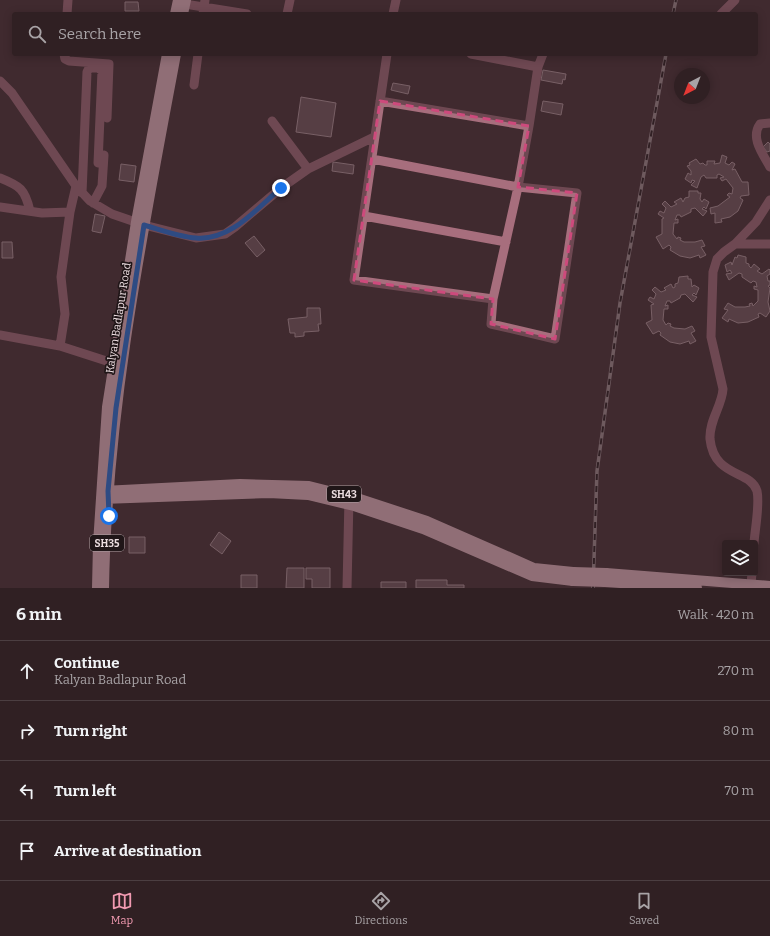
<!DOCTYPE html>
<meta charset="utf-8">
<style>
body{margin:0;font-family:Bitter,serif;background:#3c2d30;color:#f1f3f6}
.controls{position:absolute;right:12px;bottom:12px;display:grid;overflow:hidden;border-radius:4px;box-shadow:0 2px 10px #0003}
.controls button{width:36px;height:36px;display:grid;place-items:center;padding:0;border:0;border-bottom:1px solid #4b3e41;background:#302023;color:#f1f3f6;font:20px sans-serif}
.compass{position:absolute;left:674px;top:68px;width:36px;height:36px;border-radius:50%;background:#302023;box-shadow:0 2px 10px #0003;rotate:222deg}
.stop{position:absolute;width:12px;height:12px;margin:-9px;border:3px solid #1a73e8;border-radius:50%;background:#fff}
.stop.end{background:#1a73e8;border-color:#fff;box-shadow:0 1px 4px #0008}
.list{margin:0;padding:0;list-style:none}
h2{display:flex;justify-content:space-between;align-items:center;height:52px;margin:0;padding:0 16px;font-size:17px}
h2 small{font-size:13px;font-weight:400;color:#a8a3a6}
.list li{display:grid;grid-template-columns:26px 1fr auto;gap:12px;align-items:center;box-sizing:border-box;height:60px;padding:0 16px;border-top:1px solid #4b3e41}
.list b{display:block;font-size:15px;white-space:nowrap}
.list p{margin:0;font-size:13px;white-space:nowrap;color:#a8a3a6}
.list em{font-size:13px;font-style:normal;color:#a8a3a6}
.icon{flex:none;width:22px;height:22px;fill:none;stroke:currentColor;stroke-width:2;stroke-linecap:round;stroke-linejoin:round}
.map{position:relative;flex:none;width:770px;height:588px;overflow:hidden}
.search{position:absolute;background:#302023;box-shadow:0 2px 10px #0003;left:12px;right:12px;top:12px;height:44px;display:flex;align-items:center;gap:10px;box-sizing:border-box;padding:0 14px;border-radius:4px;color:#a8a3a6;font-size:15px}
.sheet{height:292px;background:#302023}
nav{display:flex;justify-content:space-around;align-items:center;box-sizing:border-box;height:56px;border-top:1px solid #4b3e41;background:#302023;font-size:11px;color:#a8a3a6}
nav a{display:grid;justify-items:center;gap:2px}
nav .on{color:#f19ab1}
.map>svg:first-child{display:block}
.building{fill:#71585e;stroke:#bca0a6}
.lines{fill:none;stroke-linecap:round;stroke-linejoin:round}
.minor{stroke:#a76e7d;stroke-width:9}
.major{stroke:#f2c2cd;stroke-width:10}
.rail-casing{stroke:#a69498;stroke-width:3.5}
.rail{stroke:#201618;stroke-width:2;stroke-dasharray:6;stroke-linecap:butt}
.major-bridge{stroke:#f2c2cd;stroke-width:10}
.route{stroke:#1a73e8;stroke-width:5}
.marked{fill:none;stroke:#cd4a7c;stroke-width:3;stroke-dasharray:8 5;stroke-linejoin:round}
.labels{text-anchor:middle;stroke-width:3.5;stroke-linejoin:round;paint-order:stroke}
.shield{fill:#201618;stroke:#b0a2a5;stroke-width:1}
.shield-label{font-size:10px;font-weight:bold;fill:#eddee1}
.street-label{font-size:11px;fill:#eddee1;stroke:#201618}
</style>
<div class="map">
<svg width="770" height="588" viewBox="0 0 770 588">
<rect width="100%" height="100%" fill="#402a2f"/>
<path class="building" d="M125 2H138L139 11H125Z
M543 70 566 74 565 80 563 79 562 84 541 80Z
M393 83 410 86 408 94 391 90Z
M301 97 336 103 331 137 296 132Z
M543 101 563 104 561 115 541 111Z
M768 142 770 144V151L767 152 763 147Z
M722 155 727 157 725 163 729 165 732 162 735 164 732 170 735 169 742 182H748L749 195 741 196 740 198 743 200 738 211 730 217 721 219 722 222 715 223V213L711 214 710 208 718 206 730 197 727 195 729 193 732 194 733 188 726 179 722 181 720 178 724 177 719 174 717 175V178H706L704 175 701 177 697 188 691 185 695 181 692 180 691 183 685 179 688 173 691 175V171L687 166 690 165 689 163 696 159 700 164 703 163 705 165H707V161H715L714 164 720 163Z
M333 162 354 165 353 174 332 171Z
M121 164 136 166 134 182 119 180Z
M689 191H698V193H701L700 199 702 202 704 199 709 202 706 209 704 207 702 209 707 211 703 216 695 208 691 209V212L681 217 680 215H677L675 220 678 219V223H674L673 234 677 239 678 237 681 238 680 240 684 242H695L702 240 705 246 701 247 706 255 700 258 699 255 690 258 680 256 670 250 671 247 669 245 663 249 656 237 662 234V219L664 218 658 214 660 211 664 213 666 208 662 204 665 201 671 207 677 204 674 202 681 198 683 202 685 198 689 197Z
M95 214 105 216 101 233 92 231Z
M254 236 265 250 257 257 245 243Z
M2 242H12L13 258H2Z
M738 255 746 257V263L749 264V266L751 268 754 264 760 269 757 271 762 274 769 269 770 270V274L767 276 768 281H770V285L768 286 770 288 768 302 770 311 766 317 760 313 758 314 759 317 748 322 738 323 729 319 728 322 722 318 728 310 724 309 728 303 735 307H745L750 306 749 304 752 303 753 306 758 301V290L754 289V286L757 287 756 282 753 281 751 283 742 277V274L739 273 729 280 726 274 732 273 730 270 727 272 725 265 731 262 732 265 735 257 737 258Z
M688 276V279H691L692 287 694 285 699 288 696 295 694 293 692 295 697 297 693 302 685 294 681 295 680 298 671 303 670 301H667L665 306 668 305V309H664L663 320 666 325 668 323 671 324 670 326 674 328 685 329 692 326 695 331 691 333 696 341 690 344 689 341 680 344 670 342 660 335 661 333 659 331 653 334 646 323 652 320 651 305 654 304 648 300 650 297 654 299 656 294 652 290 655 287 661 292 666 290 664 288 671 284 673 288 675 287V284L678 283 679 277Z
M307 308H320L321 324H318L319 331 304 332V336L295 337V333H290L288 319 307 317Z
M219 532 231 541 222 554 210 545Z
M129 537H145V553H129Z
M287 568H304V588H286Z
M306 568H330V588H312V579H306Z
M241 575H257V588H241Z
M416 580H447V585H464V588H416Z
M381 582H406V588H381Z"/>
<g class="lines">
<path class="minor" d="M185 4 247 14
M67 14 68 0
M203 14 205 0
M287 14 290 0
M393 14 396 0
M721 14 735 0
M64 54 65 59 69 61 109 64 107 118
M387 54 354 280 493 299
M471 54 538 67
M0 81 12 93 76 186 90 201 112 214 144 225 196 238 225 234 235 227 281 188 308 169 374 137
M194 85 198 54
M380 101 529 126
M272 121 308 169
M770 123 760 124C750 138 763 154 770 167
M372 159 518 187 577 193 555 339 491 324 493 299 518 187 529 126 538 67 543 54
M0 178C20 186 25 189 30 211
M82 193 87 72 89 68H98L102 71 98 163
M93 203 102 186 104 155
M0 207 42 213 70 212
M364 216 506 242
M735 244 756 222 770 200
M0 335 60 346 119 365
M60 346 65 314 61 277 70 212 76 186
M754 543C755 529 760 504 757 491 751 470 714 478 710 439 709 420 722 406 723 389L711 337 713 272 717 259 724 252 735 244H770
M751 584 752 573
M347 588 349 498"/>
<path class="major" d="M175 14 178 0
M183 14 186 0
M103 491 240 484 309 486 357 498 427 521 534 568 573 572
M102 499 269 493 308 495 354 506 423 529 532 576 573 581
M606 573 770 586
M605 582 697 588
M97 588 98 544 107 407 136 222 167 54
M104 588C107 408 143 231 176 54"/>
<defs>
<path id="rail" d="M673 14 676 0
M593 588 597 471 620 303 666 54"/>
</defs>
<use href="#rail" class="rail-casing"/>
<use href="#rail" class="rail"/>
<path class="major-bridge" d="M573 572 606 573
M573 581 605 582"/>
</g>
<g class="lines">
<path class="route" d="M109 516 108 491 116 408 144 225C161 230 179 237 196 238 231 241 257 208 281 188"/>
</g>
<path d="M0 0H770V588H0ZM380 101 529 126 518 187 577 193 555 339 491 324 493 299 354 280Z" fill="#402a2f" fill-opacity=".55" fill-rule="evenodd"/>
<path class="marked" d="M380 101 529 126 518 187 577 193 555 339 491 324 493 299 354 280Z"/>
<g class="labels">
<g class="shield">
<rect x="327" y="486" width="34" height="16" rx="3"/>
<rect x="90" y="535" width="34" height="16" rx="3"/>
</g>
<g class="shield-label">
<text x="344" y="498">SH43</text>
<text x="107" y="547">SH35</text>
</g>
<g class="street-label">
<text transform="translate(118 318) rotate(-81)" y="4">Kalyan Badlapur Road</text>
</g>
</g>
</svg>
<div class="controls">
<button><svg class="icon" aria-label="layers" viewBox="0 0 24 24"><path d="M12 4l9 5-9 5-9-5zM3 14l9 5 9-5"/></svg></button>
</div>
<svg class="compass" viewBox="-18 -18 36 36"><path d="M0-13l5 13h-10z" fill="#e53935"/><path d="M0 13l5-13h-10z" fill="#a8a3a6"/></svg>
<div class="stop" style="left:109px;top:516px"></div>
<div class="stop end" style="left:281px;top:188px"></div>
<div class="search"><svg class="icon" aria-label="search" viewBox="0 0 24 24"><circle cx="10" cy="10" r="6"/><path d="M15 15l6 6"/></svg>Search here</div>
</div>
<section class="sheet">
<h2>6 min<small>Walk · 420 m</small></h2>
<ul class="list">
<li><svg class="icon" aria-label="ahead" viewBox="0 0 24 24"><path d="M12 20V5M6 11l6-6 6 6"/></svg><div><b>Continue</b><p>Kalyan Badlapur Road</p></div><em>270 m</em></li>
<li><svg class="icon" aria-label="right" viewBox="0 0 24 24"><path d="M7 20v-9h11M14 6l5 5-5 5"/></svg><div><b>Turn right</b></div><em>80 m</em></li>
<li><svg class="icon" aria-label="left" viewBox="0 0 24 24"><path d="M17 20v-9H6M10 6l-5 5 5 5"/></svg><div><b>Turn left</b></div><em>70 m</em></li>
<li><svg class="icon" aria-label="arrive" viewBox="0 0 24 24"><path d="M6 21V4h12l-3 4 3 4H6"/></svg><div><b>Arrive at destination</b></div></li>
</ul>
</section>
<nav>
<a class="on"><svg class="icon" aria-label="map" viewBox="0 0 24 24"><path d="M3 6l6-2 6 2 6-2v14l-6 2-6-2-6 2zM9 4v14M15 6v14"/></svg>Map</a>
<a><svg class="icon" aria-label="directions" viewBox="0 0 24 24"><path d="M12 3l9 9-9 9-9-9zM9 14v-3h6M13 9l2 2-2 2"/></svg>Directions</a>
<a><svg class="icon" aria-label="saved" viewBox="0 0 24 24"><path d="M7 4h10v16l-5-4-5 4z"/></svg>Saved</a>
</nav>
